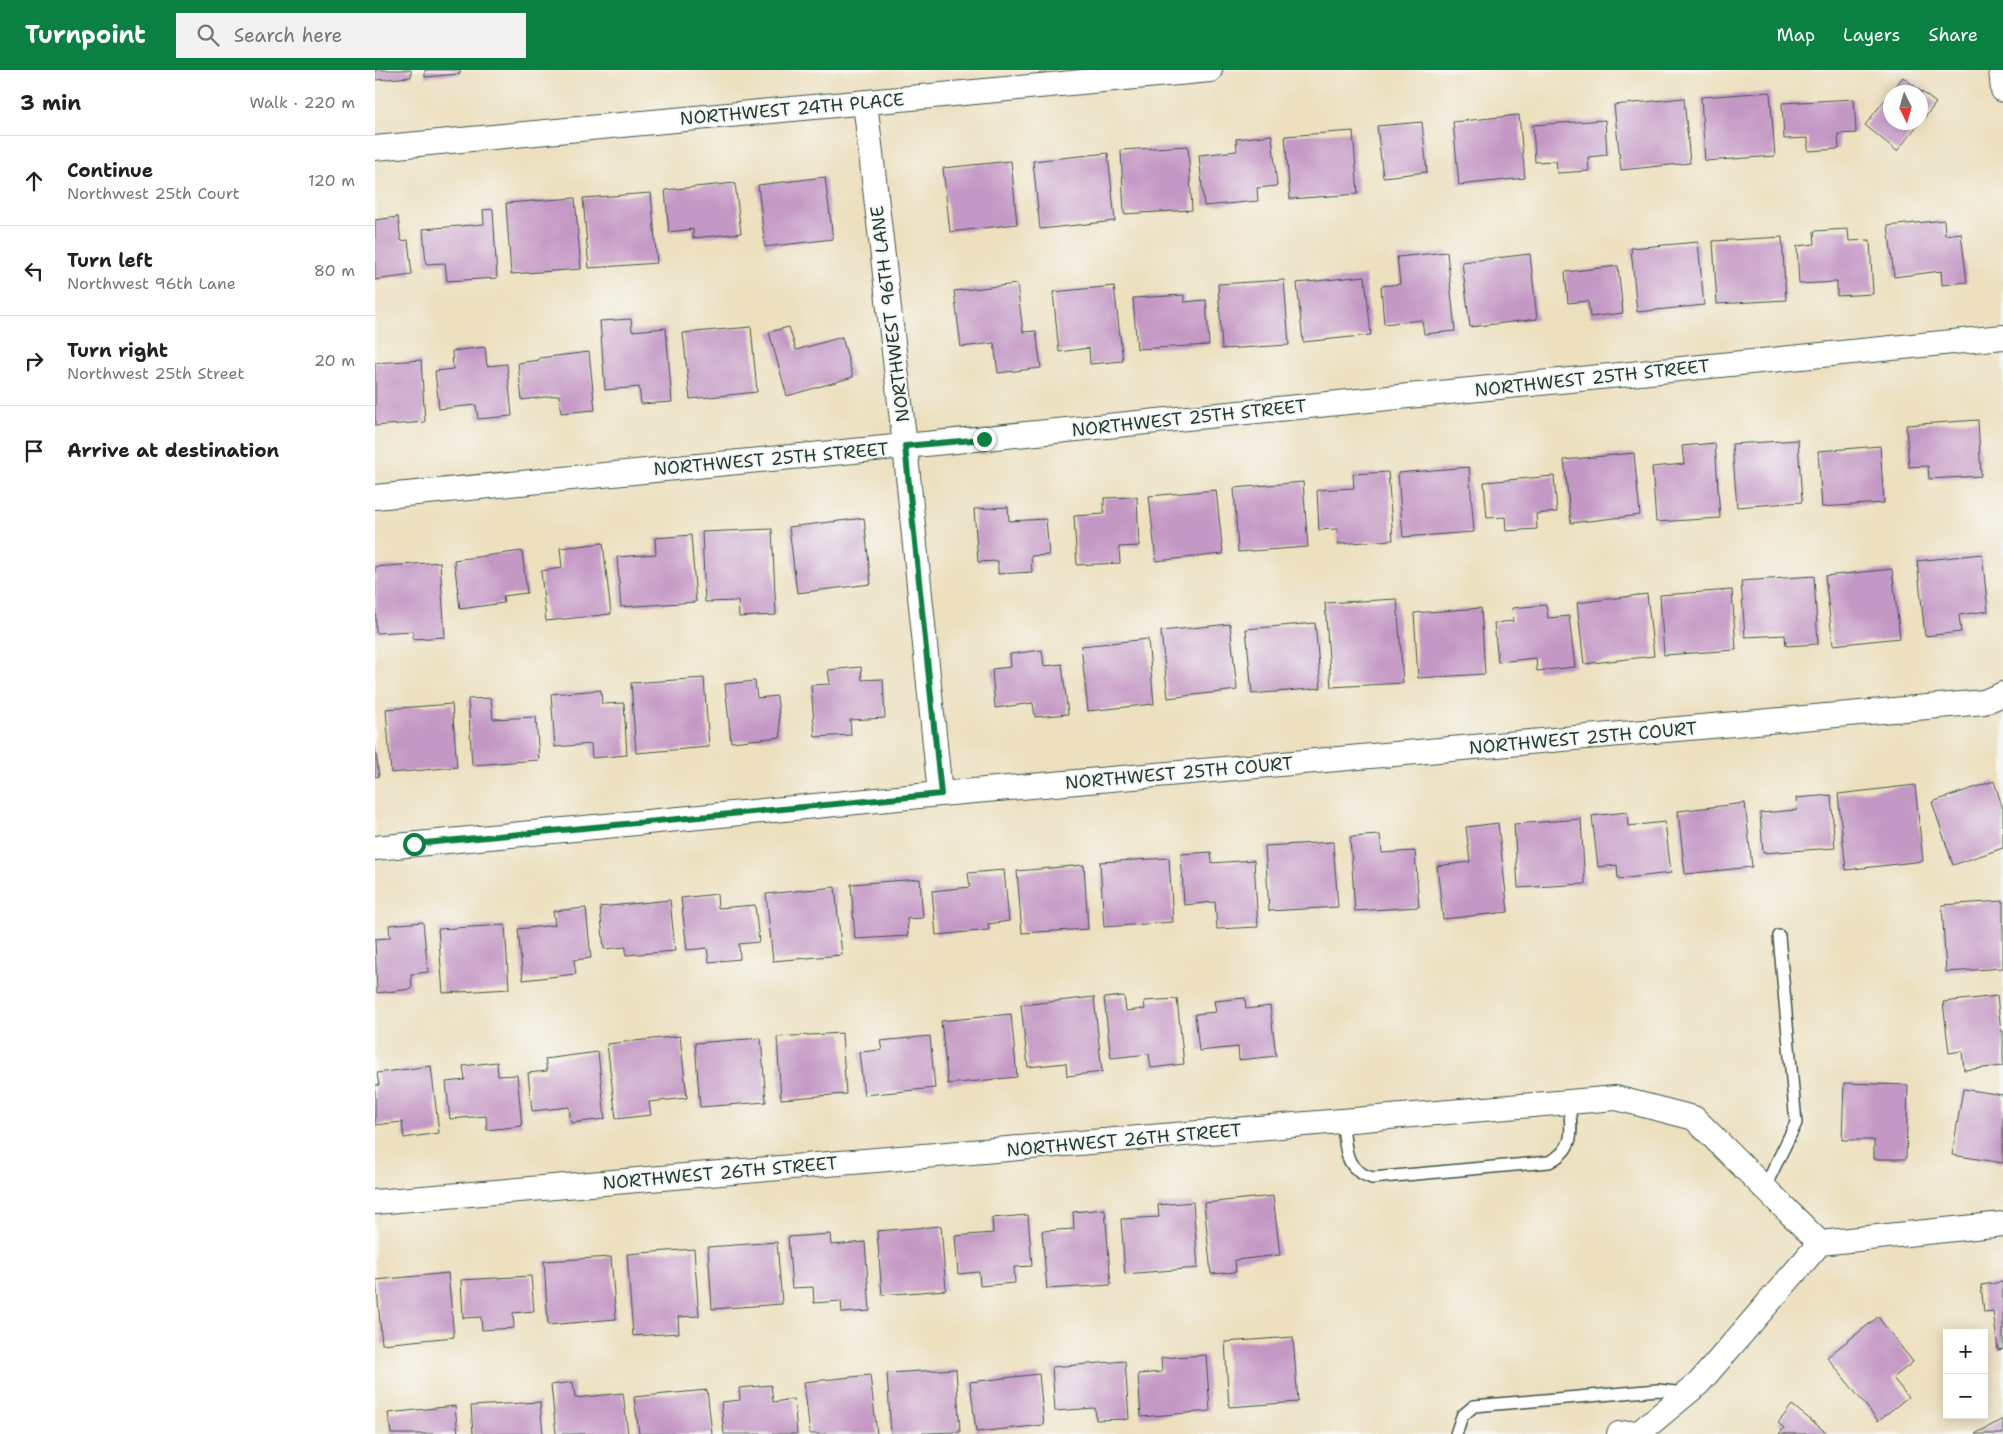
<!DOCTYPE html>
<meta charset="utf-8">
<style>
body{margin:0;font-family:"Shantell Sans",sans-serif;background:#f2f2f2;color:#202124}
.controls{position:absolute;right:15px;bottom:15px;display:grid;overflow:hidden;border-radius:0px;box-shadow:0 2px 12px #0003}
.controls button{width:45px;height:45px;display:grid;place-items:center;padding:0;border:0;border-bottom:1px solid #e0e0e0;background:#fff;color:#202124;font:25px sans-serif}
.compass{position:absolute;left:1508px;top:15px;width:45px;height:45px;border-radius:50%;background:#fff;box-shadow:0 2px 12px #0003;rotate:175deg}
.stop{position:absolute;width:15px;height:15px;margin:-11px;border:4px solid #0b8043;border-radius:50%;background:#fff}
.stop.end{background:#0b8043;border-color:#fff;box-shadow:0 1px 5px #0008}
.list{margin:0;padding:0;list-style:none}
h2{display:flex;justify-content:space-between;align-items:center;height:65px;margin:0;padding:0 20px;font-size:21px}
h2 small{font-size:16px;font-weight:400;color:#757577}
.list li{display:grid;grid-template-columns:32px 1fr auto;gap:15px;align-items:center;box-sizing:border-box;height:90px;padding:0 20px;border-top:1px solid #e0e0e0}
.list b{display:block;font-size:19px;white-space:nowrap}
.list p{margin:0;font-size:16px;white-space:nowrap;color:#757577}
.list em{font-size:16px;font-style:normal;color:#757577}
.icon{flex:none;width:28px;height:28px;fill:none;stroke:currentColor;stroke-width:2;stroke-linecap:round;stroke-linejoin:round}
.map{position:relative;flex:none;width:1628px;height:1364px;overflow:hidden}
header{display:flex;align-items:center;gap:30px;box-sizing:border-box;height:70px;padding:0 25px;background:#0b8043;color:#fff}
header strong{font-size:24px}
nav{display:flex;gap:28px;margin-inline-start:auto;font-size:18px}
.search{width:350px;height:45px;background:#f2f2f2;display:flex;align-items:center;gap:12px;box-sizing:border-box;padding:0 18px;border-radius:0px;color:#757577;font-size:19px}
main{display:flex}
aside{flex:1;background:#fff}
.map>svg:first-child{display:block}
.building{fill:#c498c5}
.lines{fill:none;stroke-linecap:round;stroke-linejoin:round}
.service-casing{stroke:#3e5549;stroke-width:14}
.minor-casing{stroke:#3e5549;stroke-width:26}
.service{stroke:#fff;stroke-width:11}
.minor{stroke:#fff;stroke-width:24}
.route{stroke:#0b8043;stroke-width:6}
.labels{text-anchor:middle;stroke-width:4;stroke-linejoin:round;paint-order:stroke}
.street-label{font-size:18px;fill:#1f3d34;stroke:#f6f6f2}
</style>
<header>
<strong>Turnpoint</strong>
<div class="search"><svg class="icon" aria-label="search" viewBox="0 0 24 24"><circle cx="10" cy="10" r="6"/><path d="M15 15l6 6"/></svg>Search here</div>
<nav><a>Map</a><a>Layers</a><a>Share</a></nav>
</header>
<main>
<aside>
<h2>3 min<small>Walk · 220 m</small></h2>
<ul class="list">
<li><svg class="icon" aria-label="ahead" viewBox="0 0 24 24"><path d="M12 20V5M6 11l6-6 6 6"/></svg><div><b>Continue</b><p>Northwest 25th Court</p></div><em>120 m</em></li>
<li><svg class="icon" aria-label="left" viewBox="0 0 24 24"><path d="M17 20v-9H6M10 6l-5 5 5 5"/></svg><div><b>Turn left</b><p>Northwest 96th Lane</p></div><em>80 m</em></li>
<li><svg class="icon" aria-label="right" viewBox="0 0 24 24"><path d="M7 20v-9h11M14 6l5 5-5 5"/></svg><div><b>Turn right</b><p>Northwest 25th Street</p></div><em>20 m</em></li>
<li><svg class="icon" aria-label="arrive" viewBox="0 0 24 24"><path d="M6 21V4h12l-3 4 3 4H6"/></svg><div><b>Arrive at destination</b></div></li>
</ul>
</aside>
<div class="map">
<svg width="1628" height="1364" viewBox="0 0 1628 1364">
<rect width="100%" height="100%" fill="#f6f6f2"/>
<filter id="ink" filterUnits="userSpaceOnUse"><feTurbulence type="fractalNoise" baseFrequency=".02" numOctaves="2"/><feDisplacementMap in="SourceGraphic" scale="10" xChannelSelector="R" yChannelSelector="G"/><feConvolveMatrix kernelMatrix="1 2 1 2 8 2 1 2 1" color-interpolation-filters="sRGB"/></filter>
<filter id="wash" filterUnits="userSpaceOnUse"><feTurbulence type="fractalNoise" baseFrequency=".0096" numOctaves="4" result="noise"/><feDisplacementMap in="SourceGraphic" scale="20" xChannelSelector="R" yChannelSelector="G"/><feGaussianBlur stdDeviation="1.12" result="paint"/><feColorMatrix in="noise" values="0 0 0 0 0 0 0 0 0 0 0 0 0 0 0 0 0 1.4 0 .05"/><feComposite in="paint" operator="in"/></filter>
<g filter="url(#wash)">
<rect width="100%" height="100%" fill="#ede0bf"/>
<g id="blocks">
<path class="building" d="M0 0H36V7L0 10Z
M50 0H85V4L50 7Z
M1528 7 1561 33 1546 52V22H1516V52H1545L1522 81 1490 55Z
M1395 22 1400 86 1330 91 1326 27Z
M1309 28 1315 93 1246 100 1239 35Z
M1479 29 1481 63 1463 64 1464 79 1433 81V68L1409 69 1407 33Z
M1144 45 1150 108 1084 115 1078 52Z
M1230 50 1232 85 1213 87 1214 101 1182 103 1181 91 1160 92 1158 55Z
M1047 52 1052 102 1008 107 1002 56Z
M978 61 983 124 915 129 910 66Z
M897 65 902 116 882 118 883 131 829 136 824 85 862 81 861 69Z
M813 76 817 140 749 144 746 80Z
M733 83 740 151 665 159 658 91Z
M636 91 642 154 575 162 568 98Z
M450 107 458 169 390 177 383 115Z
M360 113 366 163 318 168V159L294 162 290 120Z
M276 123 282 193 214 198 208 128Z
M200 128 206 199 136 204 131 133Z
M118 139 122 208 72 211 70 193 51 194 48 159 109 154 108 140Z
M23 147 26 171 33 170 37 205 0 210V150Z
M1569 150 1570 165 1586 163 1592 212 1567 215 1566 201 1519 207 1513 156Z
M1473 159 1474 171 1495 170 1498 224 1462 226V212L1424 214 1422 176 1440 174 1439 161Z
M1407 167 1411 230 1342 234 1338 171Z
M1323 172 1329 235 1262 242 1256 178Z
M1072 182 1080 261 1049 264 1047 250 1009 254 1006 216 1025 214 1022 187Z
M1155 184 1162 249 1095 257 1087 192Z
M1243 196 1248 243 1215 247 1213 231 1193 233 1190 202Z
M990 206 996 265 928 272 922 213Z
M909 210 914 275 847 279 843 214Z
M642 214 648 262 661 261 666 298 623 303 619 273 586 277 579 221Z
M739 216 748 291 715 294 714 278 684 282 678 222Z
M809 225V232L831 230 834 275 762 279 758 228Z
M256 249 257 261 291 258 297 332 266 334 264 317 230 320 225 251Z
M376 257 382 322 315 329 308 263Z
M414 257 421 280 467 267 478 307 412 326 394 262Z
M110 277 112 296 132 294 137 346 103 349 101 335 64 339 60 301 78 299 77 281Z
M214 282 220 340 186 343 184 325 147 330 143 293 164 290V288Z
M46 290 50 352 0 356V293Z
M1603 350 1606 406 1554 409 1553 396 1534 397 1531 355Z
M1423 370 1427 432 1362 437 1357 374Z
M1340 373 1345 448 1281 452 1277 397 1309 394 1307 376Z
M1505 376 1509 433 1447 437 1443 381Z
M1259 383 1265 445 1196 453 1189 390Z
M1094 397 1099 462 1028 467 1023 403Z
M1013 402 1018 470 963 474 962 459 944 460 942 420 979 418 978 404Z
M1179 406 1182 442 1161 444 1162 459 1131 461 1130 447 1112 448 1109 412Z
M928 412 933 477 863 482 859 418Z
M841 420 848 484 781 491 774 426Z
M762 427 764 476 744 477 745 493 702 495 699 446 729 444V428Z
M633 437 634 451 671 449 674 485 656 486 657 502 623 504V491L603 492 599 439Z
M489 448 496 514 422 523 414 457Z
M397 459 401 545 364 547 363 531 330 532 327 462Z
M316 465 321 532 246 537 242 487 281 484 280 468Z
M228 473 236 544 171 551 166 501 187 498 185 478Z
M147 481 152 523 128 526 129 533 85 539 79 490Z
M1607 484 1613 541 1584 545 1586 562 1550 566 1542 491Z
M65 492 70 567 38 569V561L1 563 0 497Z
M1517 499 1525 568 1458 575 1450 506Z
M1439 506 1443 574 1411 576 1410 565 1370 567 1366 511Z
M1357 520 1361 580 1289 585 1285 525Z
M1272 524 1279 586 1209 594 1202 533Z
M1022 529 1028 613 956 617 950 533Z
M1171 535 1173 548 1194 546 1200 597 1162 601 1161 588 1123 592 1119 553 1138 551 1137 538Z
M1106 538 1110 604 1043 608 1039 543Z
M940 553 946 618 877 624 871 559Z
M855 554 862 620 793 628 786 561Z
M773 569 779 634 713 641 706 576Z
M667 580 669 596 687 594 693 644 660 647 658 633 620 638 617 599 636 597 635 584Z
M486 597 487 610 508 609 510 648 475 650 476 665 440 667 436 615 455 614 453 600Z
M329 608 334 677 261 683 256 613Z
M380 611 382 628 402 626 406 667 356 672 350 614Z
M226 620 227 634 249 633 252 685 217 688 216 674 180 677 176 624Z
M116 628 118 649 161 647 164 690 97 695 93 629Z
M77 634 82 697 16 703 11 639Z
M0 676 4 706 0 707Z
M1619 711 1628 739V778L1578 795 1557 732Z
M1540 715 1548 791 1471 800 1463 724Z
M1456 725 1460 778 1388 783 1385 743 1422 740 1421 728Z
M1370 733 1377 797 1310 804 1303 741Z
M1252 742 1253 756 1290 752 1296 803 1243 809 1242 795 1223 797 1217 746Z
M1206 749 1210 814 1143 818 1139 754Z
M1123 753 1133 842 1068 849 1062 796 1095 792 1091 757Z
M1005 765 1007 783 1040 781 1044 837 980 841 975 767Z
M958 772 963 837 894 841 890 776Z
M836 782 837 793 879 790 883 857 842 859 840 832 809 835 806 784Z
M794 788 798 852 729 857 725 792Z
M709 795 713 859 647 863 642 801Z
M629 800 634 851 613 854 614 860 561 865 557 821 595 817 593 803Z
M545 809 548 848 532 849 533 866 480 869 476 814Z
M460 817 467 885 398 891 391 824Z
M342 824 343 838 380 835 384 872 364 874 365 889 334 892 332 878 312 880 306 828Z
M295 830 300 881 251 885V877L229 879 225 837Z
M1628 831V898L1571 902 1567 835Z
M211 838 216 888 199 890 201 904 148 910 143 859 180 855 178 841Z
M48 852 53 902 36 904 37 919 2 923 0 869 15 868 14 855Z
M130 855 134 919 68 923 63 859Z
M749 926 751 941 770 939 769 931 802 929 809 994 776 998 774 984 736 988 729 928Z
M1622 926 1626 961H1628V996L1589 1000 1587 981 1574 983 1568 932Z
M719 927 727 1002 692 1006 691 993 653 997 646 935Z
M870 928 871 939 895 936 901 986 864 990 863 977 824 981 820 944 841 942 839 931Z
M636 944 642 1007 573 1014 566 951Z
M467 963 471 1024 406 1029 402 967Z
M305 966 312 1028 274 1032 276 1045 241 1049 232 974Z
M555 966 560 1018 489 1025 484 982 507 980 505 971Z
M386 968 391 1032 325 1037 320 973Z
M223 982 230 1049 196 1053 194 1037 157 1041 153 1003 172 1001 170 989Z
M122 992 123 1006 142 1005 147 1056 112 1060 111 1046 75 1049 71 1012 90 1010 88 996Z
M56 996 64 1063 29 1068 27 1052 0 1055V1015H4L2 1003Z
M1469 1013 1533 1015 1531 1089H1499V1070H1467Z
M1588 1019 1628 1025V1093L1577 1085Z
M898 1126 905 1185 860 1190 861 1202 836 1204 829 1133Z
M818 1132 823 1198 750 1204 746 1149 784 1147 783 1135Z
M730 1139 736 1215 672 1219 667 1161 699 1159 698 1142Z
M653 1145 657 1196 639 1197 640 1213 605 1216 604 1202 583 1204 580 1166 618 1163 617 1148Z
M566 1156 571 1220 507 1225 502 1161Z
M455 1164 456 1175 490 1172 495 1241 467 1243 466 1231 439 1233 438 1217 417 1218 413 1167Z
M402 1172 407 1234 337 1239 333 1177Z
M319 1179 324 1246 303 1247 304 1263 258 1266 252 1184Z
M236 1187 241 1249 173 1255 169 1191Z
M73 1203 79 1267 7 1274 1 1210Z
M156 1206 159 1241 138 1243 139 1258 107 1260 106 1247 88 1248 86 1210Z
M1628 1212V1279L1623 1280 1618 1241 1609 1242 1606 1215Z
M1503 1247 1538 1292 1518 1308 1533 1327 1503 1351 1452 1287Z
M918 1267 923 1332 854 1337 850 1272Z
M831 1285 835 1341 766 1347 763 1304 787 1302 786 1288Z
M750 1291 754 1349 721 1350 720 1338 680 1341 677 1297Z
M581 1299 585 1362 516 1364 512 1303Z
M664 1304 669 1355 601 1362 595 1312Z
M495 1305 502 1364H435L429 1312Z
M198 1312 200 1328 248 1323 253 1364H181L176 1315Z
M396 1315 398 1332 419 1329 422 1364H349L346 1332 365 1330 364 1318Z
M332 1320 337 1364H264L259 1327Z
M165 1332 168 1364H98L96 1336Z
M1417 1335 1453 1364H1404L1409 1358 1403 1353Z
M80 1336 83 1364H16L13 1343Z
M1628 1349V1364H1600Z"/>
</g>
</g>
<g filter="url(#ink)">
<use href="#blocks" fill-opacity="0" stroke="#3e5549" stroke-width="1"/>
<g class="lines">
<defs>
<path id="service" d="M967 1051C972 1078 967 1098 997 1108L1174 1092C1202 1078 1196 1059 1194 1032
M1389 1119 1421 1053 1404 866
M1081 1364 1087 1346 1099 1336 1283 1320 1309 1323"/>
<path id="minor" d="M1626 0 1628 20
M490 32 530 376 565 724
M0 78 835 0
M0 427 530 376 1628 267
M0 778 565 724 1609 632 1628 624
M0 1132 1241 1028 1319 1048 1445 1173
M1445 1173 1628 1154
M1244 1364 1265 1362 1324 1313 1445 1173"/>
</defs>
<use href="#service" class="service-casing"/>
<use href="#minor" class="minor-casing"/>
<use href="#service" class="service"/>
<use href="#minor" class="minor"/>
</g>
</g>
<g class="lines" filter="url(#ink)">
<path class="route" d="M39 774 566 724 530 376 609 369"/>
</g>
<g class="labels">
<g class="street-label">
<text transform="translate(417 39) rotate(-5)" y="6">NORTHWEST 24TH PLACE</text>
<text transform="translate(515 244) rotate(-97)" y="6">NORTHWEST 96TH LANE</text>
<text transform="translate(1217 308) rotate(-6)" y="6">NORTHWEST 25TH STREET</text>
<text transform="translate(814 348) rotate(-6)" y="6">NORTHWEST 25TH STREET</text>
<text transform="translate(396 389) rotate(-5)" y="6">NORTHWEST 25TH STREET</text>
<text transform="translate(1208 668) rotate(-5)" y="6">NORTHWEST 25TH COURT</text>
<text transform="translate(804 703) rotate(-5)" y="6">NORTHWEST 25TH COURT</text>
<text transform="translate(749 1070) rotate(-5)" y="6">NORTHWEST 26TH STREET</text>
<text transform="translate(345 1103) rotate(-5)" y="6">NORTHWEST 26TH STREET</text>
</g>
</g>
</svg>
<div class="controls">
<button>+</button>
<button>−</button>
</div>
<svg class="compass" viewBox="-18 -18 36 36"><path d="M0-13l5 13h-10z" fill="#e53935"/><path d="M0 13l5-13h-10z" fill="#757577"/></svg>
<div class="stop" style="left:39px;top:774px"></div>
<div class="stop end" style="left:609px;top:369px"></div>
</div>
</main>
